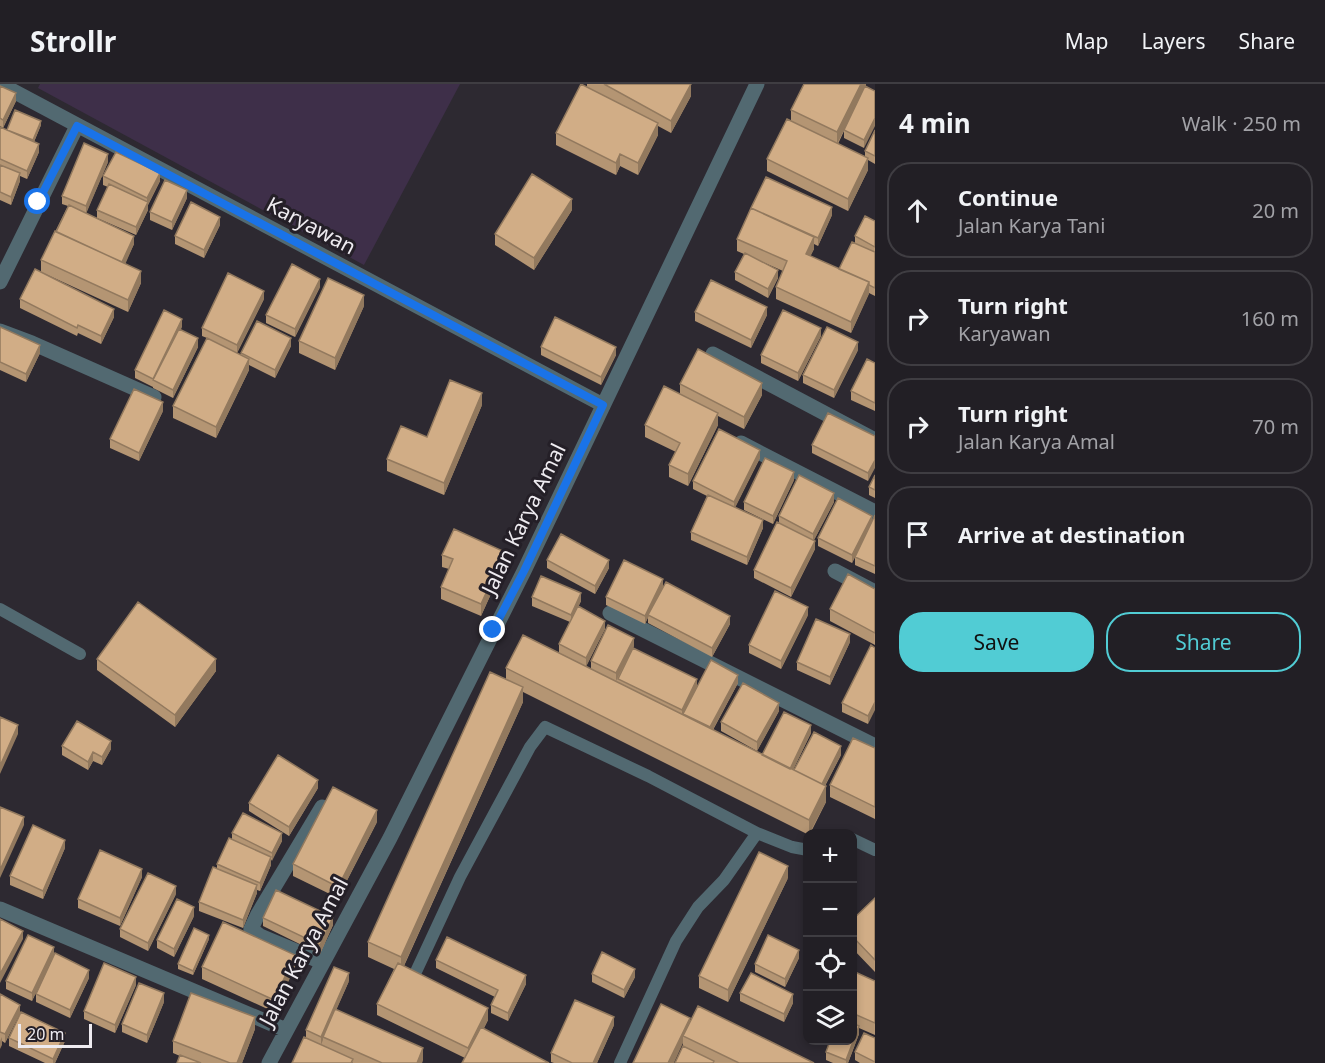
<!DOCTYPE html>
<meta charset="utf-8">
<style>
body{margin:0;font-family:"Noto Sans",sans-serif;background:#2e2c32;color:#f1f3f6}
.controls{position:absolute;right:18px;bottom:18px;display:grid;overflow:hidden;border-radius:12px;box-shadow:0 3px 9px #0003}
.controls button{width:54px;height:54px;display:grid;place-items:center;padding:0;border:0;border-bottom:2px solid #3f3d42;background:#221f25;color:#f1f3f6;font:30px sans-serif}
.scale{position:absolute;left:18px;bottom:15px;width:74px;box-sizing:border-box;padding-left:6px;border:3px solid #eeebf0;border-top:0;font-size:16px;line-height:21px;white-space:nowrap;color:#eeebf0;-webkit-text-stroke:4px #241f27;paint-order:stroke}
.stop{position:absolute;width:18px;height:18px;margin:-14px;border:4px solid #1a73e8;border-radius:50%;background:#fff}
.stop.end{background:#1a73e8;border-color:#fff;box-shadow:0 2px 6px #0008}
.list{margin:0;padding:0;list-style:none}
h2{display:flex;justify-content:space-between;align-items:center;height:78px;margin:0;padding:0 24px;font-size:26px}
h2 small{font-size:20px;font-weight:400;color:#a2a2a7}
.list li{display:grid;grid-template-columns:39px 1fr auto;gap:18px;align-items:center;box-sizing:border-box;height:96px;margin:0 12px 12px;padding:0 12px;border:2px solid #3f3d42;border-radius:24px}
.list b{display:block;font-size:22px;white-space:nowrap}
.list p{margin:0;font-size:20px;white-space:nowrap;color:#a2a2a7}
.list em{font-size:20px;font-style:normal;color:#a2a2a7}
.actions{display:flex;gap:12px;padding:18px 24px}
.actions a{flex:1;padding:14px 0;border:2px solid #51ccd4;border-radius:24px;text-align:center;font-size:21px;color:#51ccd4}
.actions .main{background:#51ccd4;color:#111}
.icon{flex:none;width:33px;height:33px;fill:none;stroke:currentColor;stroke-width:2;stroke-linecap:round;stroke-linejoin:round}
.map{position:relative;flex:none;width:875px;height:979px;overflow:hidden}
header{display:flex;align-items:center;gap:36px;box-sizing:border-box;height:84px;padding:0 30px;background:#221f25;border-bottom:2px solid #3f3d42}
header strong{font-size:28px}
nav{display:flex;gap:33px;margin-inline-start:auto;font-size:21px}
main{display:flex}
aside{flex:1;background:#221f25}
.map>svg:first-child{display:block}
.green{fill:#3e2f49}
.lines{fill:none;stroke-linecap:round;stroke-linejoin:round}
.lane{stroke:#526971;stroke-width:12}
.street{stroke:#526971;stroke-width:15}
.wall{fill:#b49573}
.shaded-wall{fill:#92795e}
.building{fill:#d1ad86;stroke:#92795e;stroke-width:1.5}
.route{stroke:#1a73e8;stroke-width:8}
.labels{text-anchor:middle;stroke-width:6;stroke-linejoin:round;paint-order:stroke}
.street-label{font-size:21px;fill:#eeebf0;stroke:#241f27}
</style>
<header>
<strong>Strollr</strong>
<nav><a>Map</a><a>Layers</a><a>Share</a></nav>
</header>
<main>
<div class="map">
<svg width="875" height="979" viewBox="0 0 875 979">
<rect width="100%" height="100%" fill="#2d2931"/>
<path class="green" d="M40 0H460L364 181 38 4Z"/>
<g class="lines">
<path class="lane" d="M0 525 80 570
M852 755 875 766
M414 892 460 793 530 663 545 643 648 692 757 749 792 763 808 766
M620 979 676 857 698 823 724 796 757 749"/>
<path class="street" d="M0 0 603 321
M0 198 77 42
M0 247 32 259 154 313
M713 270 875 356
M741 359 875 428
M835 487 875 508
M610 529 875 662
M0 825 286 946
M322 878 260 852 251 845 258 830 322 723
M269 979 390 754 524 487 757 0"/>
</g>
<path class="wall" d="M587 0H690L691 12 671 49 658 42V51L638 91 620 82 616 91 556 61V49L587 2Z
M866 0 864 64 844 54V47L838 60 865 73V67L875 46V80L868 76V86L848 127 767 87V75L791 36V26Z
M0 2 16 17 3 44 0 42Z
M41 41 34 58 39 68 27 95 20 92V97L11 121 0 116V43L7 47Z
M108 78 86 129 134 160 125 179 141 199 128 228 41 188V176L68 122 62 120V112Z
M103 92 160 97 148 121V126L136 151 97 134V126L108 103 103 101Z
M187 114 172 146 150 136V128Z
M572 126 534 186 495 161V150Z
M832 131 818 162 814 160V165L810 172 839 185 855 159V152L875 137V212L869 209 851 249 776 215V203L783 187 758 176 778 194 768 214 735 196V188L744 170 737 167V155Z
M220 141 204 174 175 160V152Z
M320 203 295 253 266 239V231Z
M20 215 114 233 101 260 78 249 77 252 20 224Z
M264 215 237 269 241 271V269L291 262 275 294 249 281V286L216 354 173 334V322L207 254 202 252V244Z
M364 222 335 286 299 269V257Z
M695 228 767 231 751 264 695 237Z
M0 243 40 269 26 298 0 286Z
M182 243 180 246 198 263 173 314 153 304V301V303L135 294V286Z
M821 252 798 297 761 279V271Z
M541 263 616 271 601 301 541 271Z
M858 266 834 314 803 299V291Z
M875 279V327L851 316V307Z
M680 300 762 311 744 345 718 332V341L688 402 669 393V381L676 368 645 353V341L680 310Z
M482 321 444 411 387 387V375Z
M163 327 139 377 110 364V355Z
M875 352 868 397 812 369V361Z
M760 374 735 423 763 444 747 481 691 456V448L707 412 693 405V397Z
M875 391V414L869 411V403Z
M794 396 773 440 744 426V418Z
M834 418 814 456 815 465 791 513 754 494V486L779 439V432Z
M875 431V490L855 481V473L852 479 818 462V454L872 437Z
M442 471 505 479 481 532 441 515V503L449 485 442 483Z
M547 476 609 484 595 510 547 484Z
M663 503 730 540 712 573 648 539V533L645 540 606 521V513Z
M875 505V561L830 537V525Z
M532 513 581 517 578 523 605 545 586 582 591 585V577L634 562 633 564 697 604 738 599 713 646 762 671 811 649 793 686 841 671 825 702 826 718 810 750H807L523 608V618L404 882 488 936 484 944 465 974 377 931V920L394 885 368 873V858L506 595V584L559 568V560L570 538 532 522Z
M808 531 781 585 749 569V561Z
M850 558 830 601 797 586V578Z
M871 561 868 640 842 628V619Z
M97 575 216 587 175 643 97 586Z
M779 627 757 667 721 647V638Z
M62 662 111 665 102 681 93 677 88 686 62 671Z
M875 664V735L830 713V701Z
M318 704 289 752 249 727V719Z
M377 738 338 814 293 792V780Z
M232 749 282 757 271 777V781L260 807 257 806V809L243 844 199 827V818L217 784V780L232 755Z
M65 764 43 815 10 801V792Z
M142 793 120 842 78 824V815Z
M788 794 728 918 699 904V892Z
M176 810 148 867 120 853V845Z
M875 814V888L852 864V836Z
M194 832 174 873 157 864V856Z
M263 834 333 841 320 870 263 842Z
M209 855 193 891 178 885V880Z
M54 871 32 917 6 905V897Z
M799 874 785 903 755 888V880Z
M436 876 526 900 508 937 491 929V921L495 913 436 884Z
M202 883H295L274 928 202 895Z
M592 890 635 893 624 914 592 898Z
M89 894 70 934 36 918V910Z
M852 895 875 897V951L859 944V950L848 979H833L826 976V968L852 957Z
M349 897 336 926 423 975 422 979H353L306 954V946Z
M136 901 115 949 84 935V927Z
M740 909 793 919 784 938 740 917Z
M0 910 20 929 5 959 2 957V961L0 957Z
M164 918 147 959 122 948V940Z
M690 938 814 979H714L683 962V959L633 979Z
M614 941 597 979H554L551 978V969Z
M255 945 242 979H177L180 972 173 969V957Z
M9 954 65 957 55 979H45L9 962Z
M875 954V979H860L855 976V968Z"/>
<path class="shaded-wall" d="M691 0V12L671 49V37Z
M861 0H866V3L837 60V48Z
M16 9V17L3 44V36Z
M875 34V42L864 64V56Z
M41 37V41L33 60V56Z
M658 39V51L638 91V79Z
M39 60V68L27 95V87Z
M108 70V78L86 130V122Z
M620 70V82L616 91V79Z
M868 74V86L848 127V115Z
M20 89V97L11 121V113Z
M160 89V97L148 121V126L136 151V143L147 119V114Z
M187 106V114L172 146V138Z
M572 115V126L534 186V174Z
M832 123V131L818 162V154Z
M220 133V141L204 174V166Z
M134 152V160L121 190V181Z
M814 153V165L806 182V170Z
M778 186V194L768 214V205Z
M141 187V199L128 228V216Z
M320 195V203L295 253V245Z
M869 198V210L851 249V238Z
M264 207V215L237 269V261Z
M364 211V222L335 286V274Z
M767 223V231L751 264V256Z
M114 225V233L101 260V252Z
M182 235V243L156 297 153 296V303V295Z
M821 244V252L798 297V289Z
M198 254V263L173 314V306Z
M291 254V262L275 294V286Z
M858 258V266L834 314V306Z
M40 261V269L26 298V290Z
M616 263V271L601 301V293Z
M249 275V286L216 354V343Z
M762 299V311L744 345V333Z
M482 309V321L444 411V399Z
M163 318V327L139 377V369Z
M718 329V341L688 402V390Z
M760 366V374L734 426V418Z
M875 376V384L868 397V389Z
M794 388V396L773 440V432Z
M834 409V418L813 458V450Z
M872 432V440L852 479V471Z
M763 436V444L747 481V473Z
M815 457V465L791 513V504Z
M505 468V479L481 532V520Z
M609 476V484L595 510V502Z
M663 495V503L645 540V532Z
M581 509V517L571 539V531Z
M808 523V531L781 585V577Z
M730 532V540L712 573V564Z
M605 537V545L586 583V574Z
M850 550V558L830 601V593Z
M634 554V562L616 597V589Z
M216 575V587L175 643V631Z
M738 591V599L710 651V643Z
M697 595V603L682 634V626Z
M523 603V618L401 888V873Z
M875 618V626L868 640V632Z
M779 619V627L757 667V658Z
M18 641V650L0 690V682Z
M811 641V649L789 694V686Z
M111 657V665L102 681V673Z
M841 662V671L820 711V703Z
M93 668V677L88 686V678Z
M318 696V704L289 752V743Z
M826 702V718L809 750V736Z
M377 726V738L338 814V803Z
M24 733V741L0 794V786Z
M282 749V757L272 777V769Z
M65 756V764L43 815V807Z
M271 773V781L260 807V799Z
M788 782V794L728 918V906Z
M142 785V793L120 842V834Z
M257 801V809L243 844V836Z
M176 802V810L148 867V859Z
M194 823V832L174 873V865Z
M333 833V841L320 870V861Z
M23 847V855L0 899V890Z
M209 851V855L193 891V887Z
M54 863V871L32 917V909Z
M799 866V874L785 903V895Z
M295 871V883L274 928V916Z
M635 885V893L624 914V906Z
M89 886V894L70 934V926Z
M349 889V897L324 954 323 953V956L321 961V953Z
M526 891V900L508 937V929Z
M136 893V901L115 949V941Z
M164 909V918L147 959V951Z
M793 910V919L784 938V930Z
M20 921V929L5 959V950Z
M488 924V936L468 976V964Z
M255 933V945L242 979H237Z
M614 933V941L597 979H593Z
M690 934V945L683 952V959L674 979H668Z
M859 942V950L848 979H846V976Z
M65 949V957L55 979H53V975Z
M2 953V961L0 965V957Z
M423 964V975L422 979H417Z"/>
<path class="building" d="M581 0 658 39 638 79 620 70 616 79 556 49Z
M604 0H691L671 37Z
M804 0H861L837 48 791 26Z
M0 2 16 9 3 36 0 34Z
M865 2 875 7V34L864 56 844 46Z
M15 26 41 37 33 56 7 46Z
M787 35 868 74 848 115 767 75Z
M0 43 39 60 27 87 0 75Z
M875 46V72L865 67Z
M84 59 108 70 86 122 62 112Z
M116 68 160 89 147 114 103 92Z
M0 81 20 89 11 113 0 108Z
M532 90 572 115 534 174 495 150Z
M766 93 832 123 818 154 751 124Z
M165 96 187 106 172 138 150 128Z
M109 100 148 118 136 143 97 126Z
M191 118 220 133 204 166 175 152Z
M69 121 134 152 122 178 56 148Z
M751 124 814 153 806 170 869 198 851 238 776 203 787 177 737 155Z
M865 132 875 137V163L855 152Z
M55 147 141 187 128 216 41 176Z
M852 158 875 168V204L869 201V198L839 185Z
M745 169 778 186 768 205 735 188Z
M292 180 320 195 295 245 266 231Z
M35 185 114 225 101 252 78 241 77 244 20 215Z
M228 189 264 207 237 261 202 244Z
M328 194 364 211 335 274 299 257Z
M711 196 767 223 751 256 695 228Z
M164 226 182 235 153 295 135 286Z
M783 226 821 244 798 289 761 271Z
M555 233 616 263 601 293 541 263Z
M257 237 291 254 275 286 241 269Z
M0 243 40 261 26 290 0 278Z
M827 243 858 258 834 306 803 291Z
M179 245 198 254 173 306 153 296Z
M207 254 249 275 216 343 173 322Z
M698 265 762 299 744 333 680 300Z
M867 275 875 279V319L851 307Z
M450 296 482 309 444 399 387 375 401 342 427 353Z
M664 302 718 329 688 390 669 381 680 359 645 341Z
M134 305 163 318 139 369 110 355Z
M828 329 875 352V376L868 389 812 361Z
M719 345 760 366 734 418 693 397Z
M765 374 794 388 773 432 744 418Z
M799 391 834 409 813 450 779 432Z
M875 391V406L869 403Z
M708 411 763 436 747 473 691 448Z
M838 414 872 432 852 471 818 454Z
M875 431V482L855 473Z
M777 438 815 457 791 504 754 486Z
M454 445 505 468 481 520 441 503 453 475 442 471Z
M561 450 609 476 595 502 547 476Z
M624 476 663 495 645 532 606 513Z
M848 490 875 505V549L830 525Z
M541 492 581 509 571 531 532 513Z
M666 498 730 532 712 564 648 531Z
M775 507 808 523 781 577 749 561Z
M138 518 216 575 175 631 97 575Z
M578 522 605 537 586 574 559 560Z
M816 535 850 550 830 593 797 578Z
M608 541 634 554 616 589 591 577Z
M523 551 826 702 809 736 506 584Z
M871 561 875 564V618L868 632 842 619Z
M633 564 697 595 682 626 618 595Z
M711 576 738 591 710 643 683 630Z
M490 588 523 603 401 873 368 858Z
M743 599 779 619 757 658 721 638Z
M784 628 811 641 790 685 762 671Z
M0 633 18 641 0 682Z
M77 637 111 657 102 673 93 668 88 678 62 662Z
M814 648 841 662 822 700 794 686Z
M853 654 875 664V723L830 701Z
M278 671 318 696 289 743 249 719Z
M333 703 377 726 338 803 293 780Z
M0 723 24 733 0 786Z
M243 729 282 749 272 769 232 749Z
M33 741 65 756 43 807 10 792Z
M229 754 271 773 260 799 217 780Z
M100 766 142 785 120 834 78 815Z
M759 768 788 782 728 906 699 892Z
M213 783 257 801 243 836 199 818Z
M148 789 176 802 148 859 120 845Z
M276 806 333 833 320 861 263 834Z
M875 814V876L852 852V836Z
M177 815 194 823 174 865 157 856Z
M0 835 23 847 0 890Z
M223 838 295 871 274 916 202 883Z
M194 844 209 851 193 887 178 880Z
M28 851 54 863 32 909 6 897Z
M768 851 799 866 785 895 755 880Z
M447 853 526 891 508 929 491 921 498 906 436 876Z
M602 868 635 885 624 906 592 890Z
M55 869 89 886 70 926 36 910Z
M104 879 136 893 115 941 84 927Z
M398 879 488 924 468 964 377 920Z
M334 883 349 889 321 953 306 946Z
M855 888 875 897V939L852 929V895Z
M751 889 793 910 784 930 740 909Z
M139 899 164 909 147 951 122 940Z
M191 909 255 933 237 979H230L173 957Z
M0 910 20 921 5 950 0 948Z
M575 916 614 933 593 979H572L551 969Z
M661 920 690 934 668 979H633Z
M698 922 814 979H739L683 952Z
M335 925 423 964 417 979H382L323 953Z
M21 928 65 949 53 975 9 954Z
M852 939 859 942 846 976 826 968 830 957H852Z
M481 943 549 979H462Z
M864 949 875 954V978L855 968Z
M304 953 353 975 351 979H292Z
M683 962 714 977 713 979H675Z
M180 971 201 979H177Z"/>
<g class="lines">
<path class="route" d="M38 118 77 42 603 321 524 487 493 546"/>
</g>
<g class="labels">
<g class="street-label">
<text transform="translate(311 142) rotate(28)" y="7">Karyawan</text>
<text transform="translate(524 435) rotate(-64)" y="7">Jalan Karya Amal</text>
<text transform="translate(304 868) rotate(-62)" y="7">Jalan Karya Amal</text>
</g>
</g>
</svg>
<div class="controls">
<button>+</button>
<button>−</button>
<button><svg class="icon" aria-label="locate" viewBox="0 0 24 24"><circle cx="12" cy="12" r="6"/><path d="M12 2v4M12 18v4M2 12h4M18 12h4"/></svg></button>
<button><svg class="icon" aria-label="layers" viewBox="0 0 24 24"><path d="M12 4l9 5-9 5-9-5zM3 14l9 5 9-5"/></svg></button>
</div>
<div class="scale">20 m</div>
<div class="stop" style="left:38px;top:118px"></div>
<div class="stop end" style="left:493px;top:546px"></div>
</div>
<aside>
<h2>4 min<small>Walk · 250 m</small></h2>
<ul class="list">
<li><svg class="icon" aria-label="ahead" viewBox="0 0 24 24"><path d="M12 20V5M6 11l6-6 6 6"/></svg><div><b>Continue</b><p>Jalan Karya Tani</p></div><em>20 m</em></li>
<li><svg class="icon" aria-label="right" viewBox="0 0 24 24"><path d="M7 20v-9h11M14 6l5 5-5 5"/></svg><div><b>Turn right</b><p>Karyawan</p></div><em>160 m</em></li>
<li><svg class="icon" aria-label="right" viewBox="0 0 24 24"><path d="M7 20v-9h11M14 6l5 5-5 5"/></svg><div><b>Turn right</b><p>Jalan Karya Amal</p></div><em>70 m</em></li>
<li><svg class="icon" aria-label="arrive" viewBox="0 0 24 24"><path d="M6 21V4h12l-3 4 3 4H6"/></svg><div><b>Arrive at destination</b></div></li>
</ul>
<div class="actions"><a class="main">Save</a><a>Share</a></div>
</aside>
</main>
